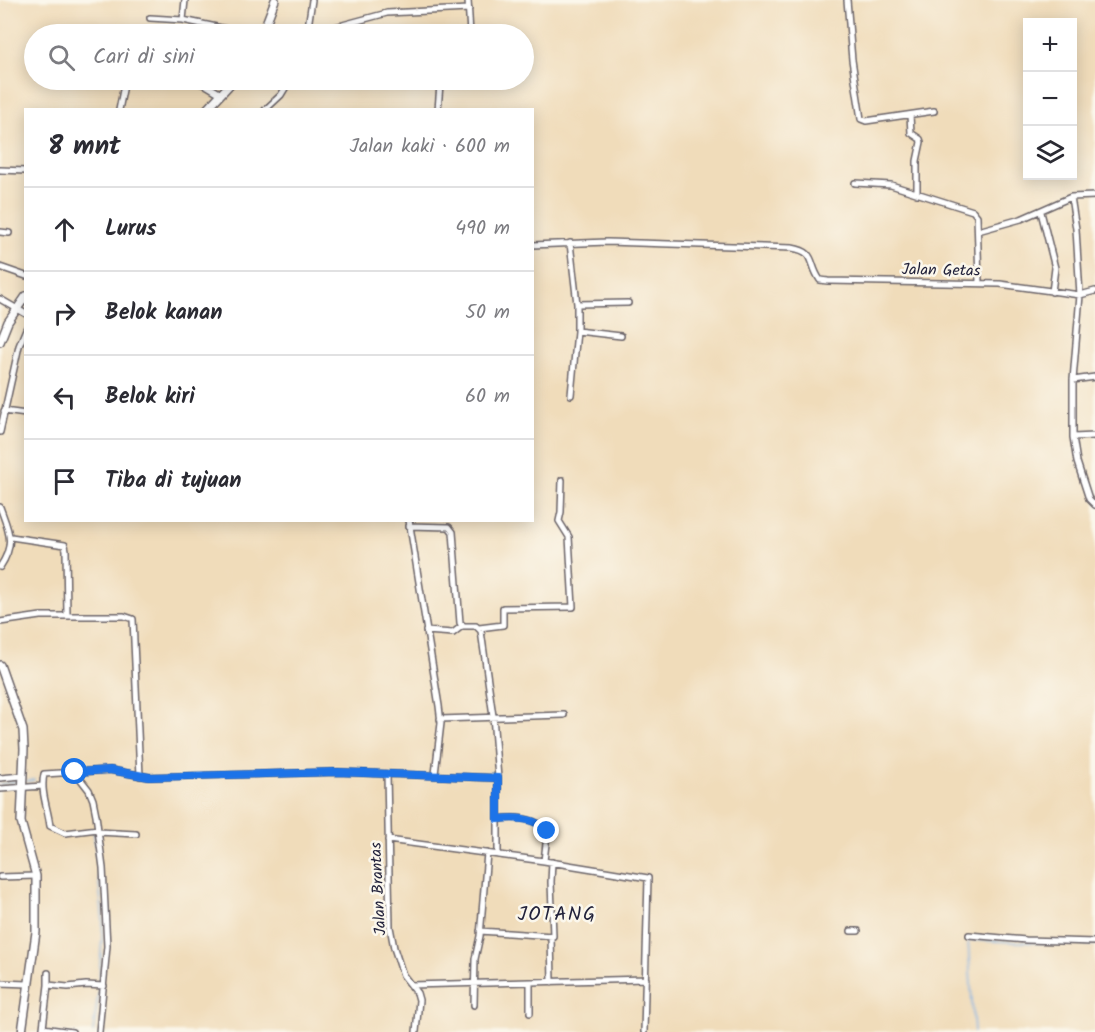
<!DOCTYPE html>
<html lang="id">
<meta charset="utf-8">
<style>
body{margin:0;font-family:Kalam,sans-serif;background:#f7f7f7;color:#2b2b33}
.controls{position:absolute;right:18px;top:18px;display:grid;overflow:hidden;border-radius:0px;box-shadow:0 3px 15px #0003}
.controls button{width:54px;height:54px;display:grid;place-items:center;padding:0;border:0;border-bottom:2px solid #e1e1e2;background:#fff;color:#2b2b33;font:30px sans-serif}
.stop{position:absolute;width:18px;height:18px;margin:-14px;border:4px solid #1a73e8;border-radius:50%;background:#fff}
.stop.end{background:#1a73e8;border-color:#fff;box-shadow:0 2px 6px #0008}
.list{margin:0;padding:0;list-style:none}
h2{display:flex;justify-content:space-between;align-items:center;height:78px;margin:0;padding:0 24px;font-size:26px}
h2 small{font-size:20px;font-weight:400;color:#7c7c81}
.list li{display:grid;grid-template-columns:39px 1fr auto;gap:18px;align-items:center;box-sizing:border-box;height:84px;padding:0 24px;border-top:2px solid #e1e1e2}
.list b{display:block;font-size:22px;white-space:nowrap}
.list em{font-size:20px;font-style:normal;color:#7c7c81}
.icon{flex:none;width:33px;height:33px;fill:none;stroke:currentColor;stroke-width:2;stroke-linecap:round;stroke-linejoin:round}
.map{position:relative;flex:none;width:1095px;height:1032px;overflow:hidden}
.search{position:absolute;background:#fff;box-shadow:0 3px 15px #0003;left:24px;top:24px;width:510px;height:66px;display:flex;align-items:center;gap:15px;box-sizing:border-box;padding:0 21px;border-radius:33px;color:#7c7c81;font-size:22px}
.panel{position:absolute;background:#fff;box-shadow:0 3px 15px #0003;left:24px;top:108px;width:510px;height:414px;border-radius:0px}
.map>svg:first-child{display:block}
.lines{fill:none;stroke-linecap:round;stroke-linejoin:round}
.stream{stroke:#75ade4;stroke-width:1.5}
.street-casing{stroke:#6a6367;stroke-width:8}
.secondary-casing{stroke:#6a6367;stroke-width:10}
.street{stroke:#fff;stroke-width:5}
.secondary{stroke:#fff;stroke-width:7}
.route{stroke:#1a73e8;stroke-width:8}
.labels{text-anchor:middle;stroke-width:5;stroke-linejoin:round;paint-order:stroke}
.street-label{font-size:16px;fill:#22223b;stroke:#fbf7ec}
.quarter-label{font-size:20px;letter-spacing:1.5px;fill:#22223b;stroke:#fbf7ec}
</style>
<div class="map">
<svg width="1095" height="1032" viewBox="0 0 1095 1032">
<rect width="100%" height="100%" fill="#fbf7ec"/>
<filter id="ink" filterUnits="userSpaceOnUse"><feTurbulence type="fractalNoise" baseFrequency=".0167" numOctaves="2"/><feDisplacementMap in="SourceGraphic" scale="12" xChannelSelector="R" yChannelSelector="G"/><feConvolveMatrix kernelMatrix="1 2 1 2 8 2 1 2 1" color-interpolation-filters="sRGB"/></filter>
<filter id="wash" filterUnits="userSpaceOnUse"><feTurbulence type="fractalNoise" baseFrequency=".008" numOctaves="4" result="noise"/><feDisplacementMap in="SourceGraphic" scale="24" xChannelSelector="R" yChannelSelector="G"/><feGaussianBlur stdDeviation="1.35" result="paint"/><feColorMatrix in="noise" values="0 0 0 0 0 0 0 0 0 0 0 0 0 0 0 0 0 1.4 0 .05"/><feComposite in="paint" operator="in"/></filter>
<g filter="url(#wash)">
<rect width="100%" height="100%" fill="#f0dcba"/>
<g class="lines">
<path class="stream" d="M26 781 34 780
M0 784 19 781
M94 832 103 921 99 983
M93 1032 99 988
M974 1032 968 940 1094 945"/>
</g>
</g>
<g filter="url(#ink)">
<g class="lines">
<defs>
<path id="street" d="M185 0 183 20 250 34
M468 0 470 34
M847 0 852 60 861 119 866 121 934 111
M150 18 183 20
M308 27 321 29 335 27 387 13 469 9
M307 34 312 0
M189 80 206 85 221 94
M416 80 440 84
M119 110 125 80
M265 110 281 95 290 80
M438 110 440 84 445 80
M910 115 911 133 920 139 921 142 917 161V194
M0 170 26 171
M855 183 891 185 973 211 977 216 979 282
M1071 197 1076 229 1080 295 1073 380V437L1077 462 1089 499 1095 505
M1041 212 1055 268 1052 292
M978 231 1021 219 1071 197 1095 196
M0 232 9 233
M570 243 577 304V331L571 395
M532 245 607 242 792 248C817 252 808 263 820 280L828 281 1000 284 1080 295 1095 291
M0 267 26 276
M0 299 26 314
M577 304 628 303
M577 331 621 336
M1073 380 1095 377
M4 411 26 414
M0 432 19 346 26 329
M1073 437 1095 436
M0 507C9 532 16 543 0 567
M409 520 439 706 441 723 435 774
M11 537 65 545 66 550 67 615
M0 622 41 616H124L133 619 140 776
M479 628 503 625V608L573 607 569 537 559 521 561 512 562 480
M426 631 453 633 462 626
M440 719 564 715
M75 772 89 790 93 800 96 815 103 868 107 946 99 1032
M387 774 390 927 394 948 403 975 417 993 419 1000 416 1032
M0 778 22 776
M498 778V855
M0 789 43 786
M498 819C515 817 531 817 545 828L547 835 544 861
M98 829 65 833 50 826C48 808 40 792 44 774L110 770 149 777 337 772 498 778 493 716 481 631 476 626H464L460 623 453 532 449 527 409 526
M98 832 136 834
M388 840 544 861 648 878 644 1032
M0 877 36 876
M480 931 553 936 551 882 552 862
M851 931H858
M969 935 1026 940 1095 942
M551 937 552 982
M48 973V985L68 987 86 985 104 986
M0 983 28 984
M530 983V1013
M411 985 646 979
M474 1005 475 959 480 936 487 853
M43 1028 48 985
M42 1032 43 1028 72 1032"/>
<path id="secondary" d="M262 34 275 0
M206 110 234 80
M0 342 8 322 26 296
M0 665 23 730 24 749 21 822 36 876V932L22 1032"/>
</defs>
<use href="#street" class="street-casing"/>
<use href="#secondary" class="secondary-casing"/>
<use href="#street" class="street"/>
<use href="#secondary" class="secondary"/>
</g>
</g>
<g class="lines" filter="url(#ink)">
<path class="route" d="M75 772 110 770 149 777 337 772 498 778V819C515 817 535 817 547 831"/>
</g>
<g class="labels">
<g class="street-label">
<text transform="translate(941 269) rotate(1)" y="6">Jalan Getas</text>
<text transform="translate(377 889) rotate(-93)" y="6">Jalan Brantas</text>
</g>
<g class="quarter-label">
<text x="557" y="920">JOTANG</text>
</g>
</g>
</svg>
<div class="controls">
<button>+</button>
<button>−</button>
<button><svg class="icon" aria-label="layers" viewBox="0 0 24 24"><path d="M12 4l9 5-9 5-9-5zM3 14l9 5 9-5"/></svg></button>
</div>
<div class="stop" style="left:75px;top:772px"></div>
<div class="stop end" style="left:547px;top:831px"></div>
<div class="search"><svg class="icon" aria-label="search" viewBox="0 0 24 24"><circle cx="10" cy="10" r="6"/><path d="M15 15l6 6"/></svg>Cari di sini</div>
<section class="panel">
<h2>8 mnt<small>Jalan kaki · 600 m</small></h2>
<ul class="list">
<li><svg class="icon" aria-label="ahead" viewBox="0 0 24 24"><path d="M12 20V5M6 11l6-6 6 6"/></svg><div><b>Lurus</b></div><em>490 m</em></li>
<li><svg class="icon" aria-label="right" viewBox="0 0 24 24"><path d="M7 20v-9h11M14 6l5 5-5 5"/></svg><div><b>Belok kanan</b></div><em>50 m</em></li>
<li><svg class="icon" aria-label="left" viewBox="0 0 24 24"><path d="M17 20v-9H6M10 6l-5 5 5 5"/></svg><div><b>Belok kiri</b></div><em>60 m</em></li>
<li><svg class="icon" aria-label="arrive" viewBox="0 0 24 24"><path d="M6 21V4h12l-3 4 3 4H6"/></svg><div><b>Tiba di tujuan</b></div></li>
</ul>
</section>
</div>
